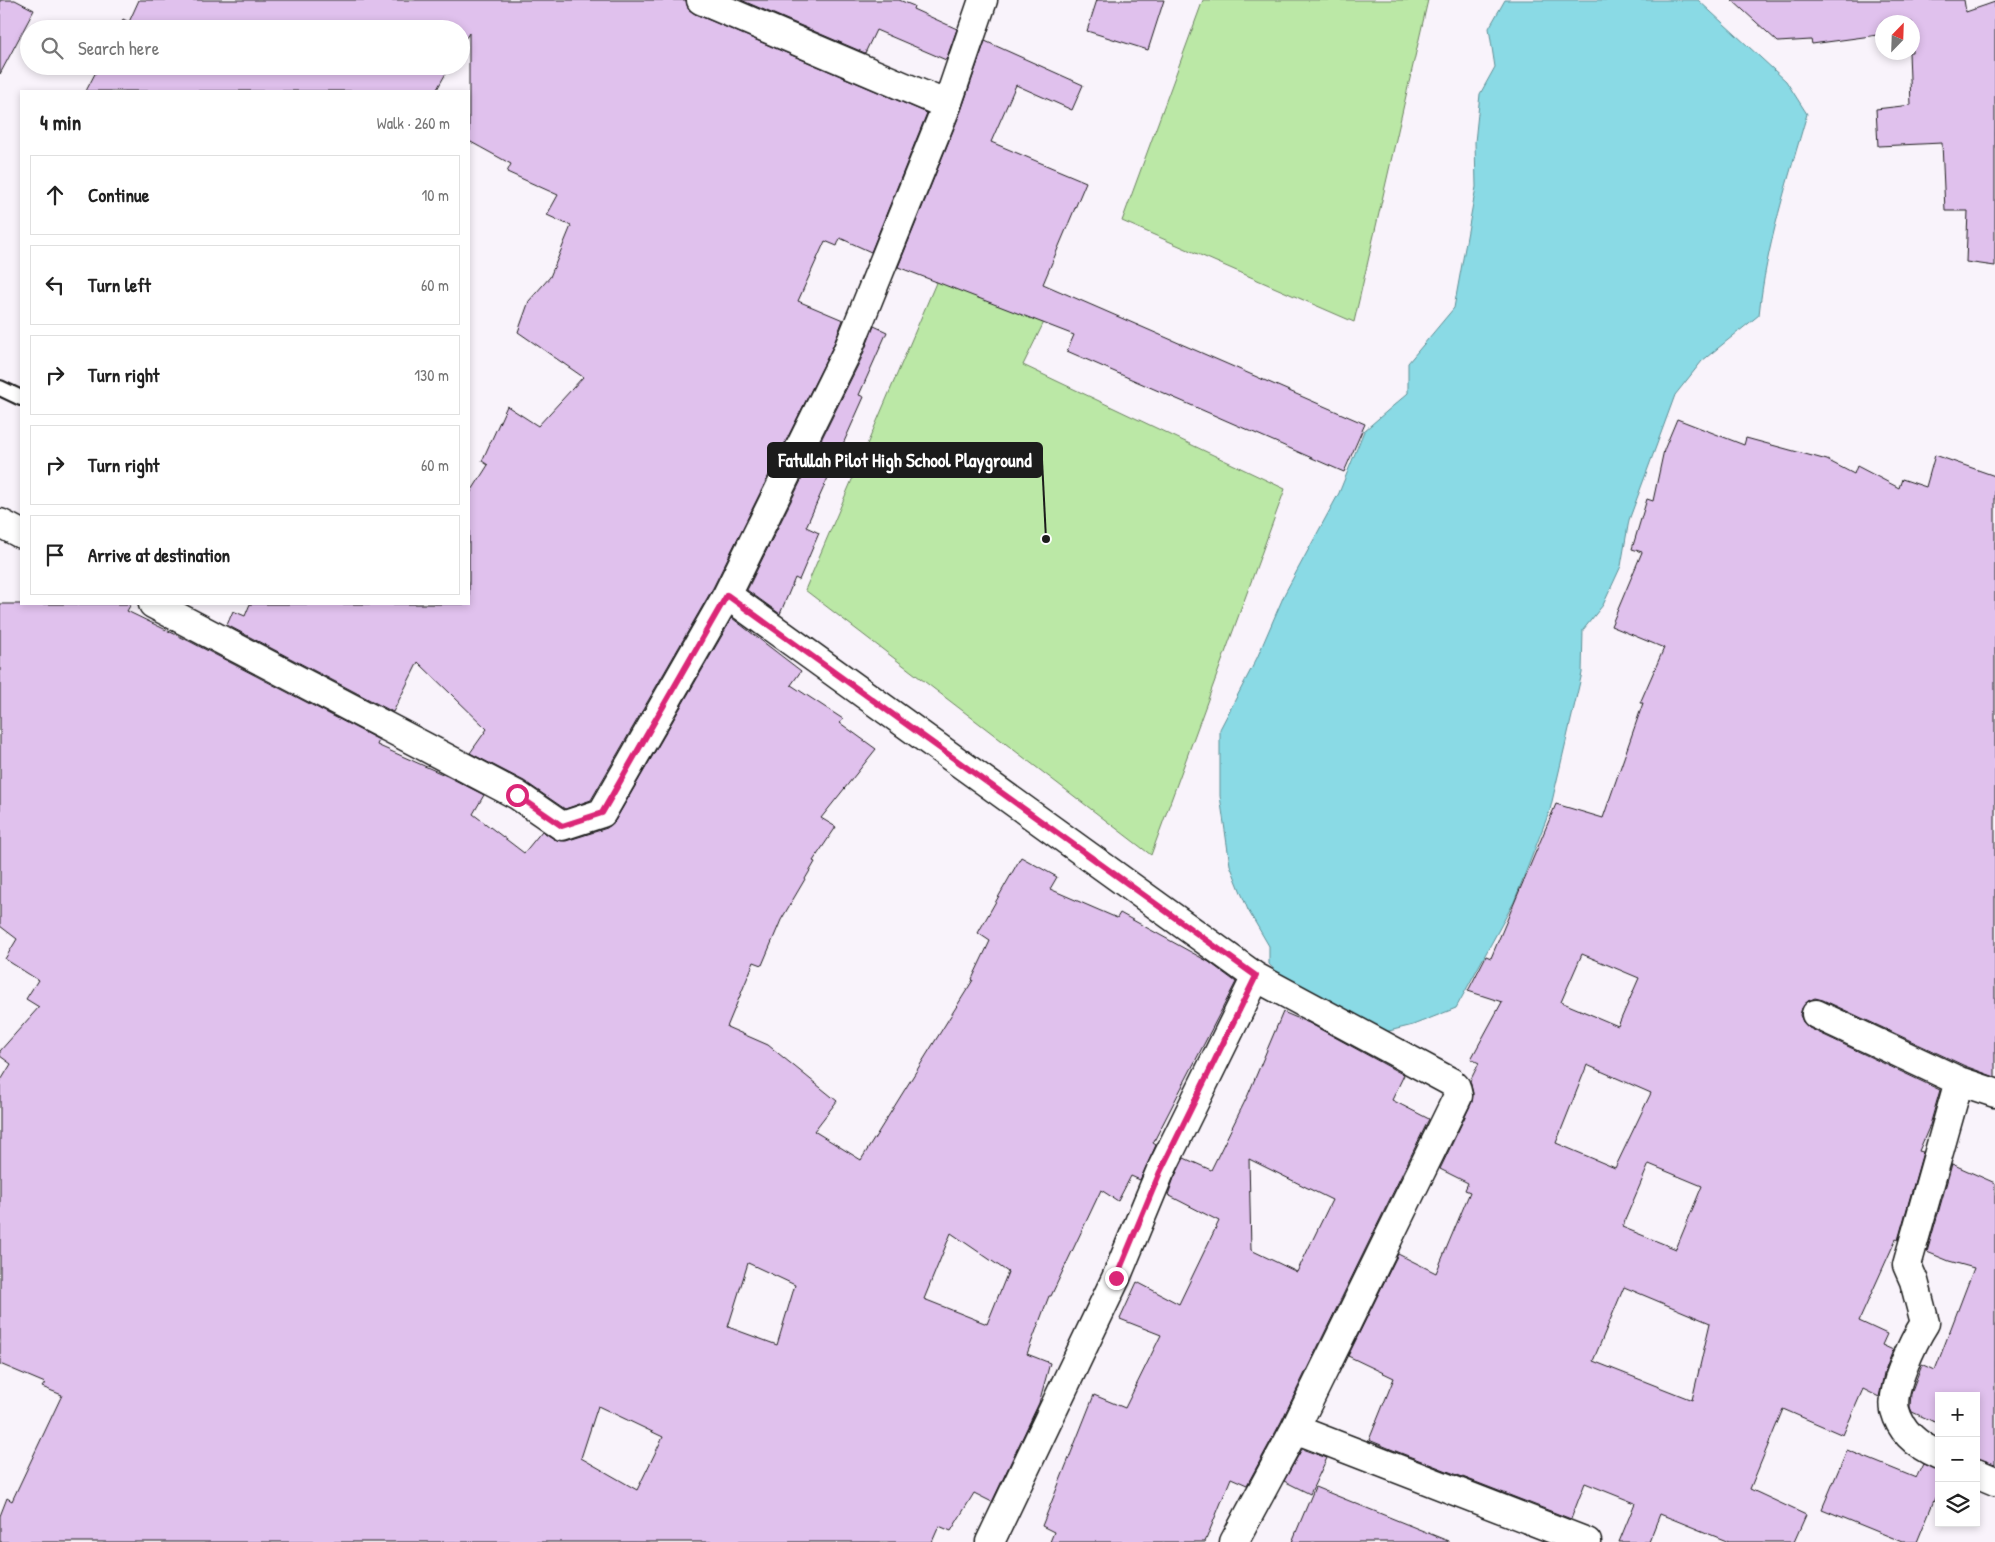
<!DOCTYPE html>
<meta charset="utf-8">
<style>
body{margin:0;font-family:"Patrick Hand",sans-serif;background:#f6f6f6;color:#222}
.controls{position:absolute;right:15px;bottom:15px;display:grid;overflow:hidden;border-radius:0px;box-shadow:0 2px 8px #0003}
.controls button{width:45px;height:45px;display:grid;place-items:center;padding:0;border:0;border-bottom:1px solid #e0e0e0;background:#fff;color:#222;font:25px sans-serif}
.compass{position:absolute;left:1875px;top:15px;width:45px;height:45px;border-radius:50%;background:#fff;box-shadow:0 2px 8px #0003;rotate:23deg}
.stop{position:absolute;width:15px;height:15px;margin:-11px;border:4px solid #db2777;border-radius:50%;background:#fff}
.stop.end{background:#db2777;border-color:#fff;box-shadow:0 1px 5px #0008}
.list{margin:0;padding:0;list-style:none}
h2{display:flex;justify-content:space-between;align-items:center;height:65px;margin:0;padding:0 20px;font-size:21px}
h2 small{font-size:16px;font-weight:400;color:#767676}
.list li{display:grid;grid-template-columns:32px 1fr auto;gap:15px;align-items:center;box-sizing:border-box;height:80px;margin:0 10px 10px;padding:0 10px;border:1px solid #e0e0e0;border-radius:0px}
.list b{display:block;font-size:19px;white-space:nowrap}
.list em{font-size:16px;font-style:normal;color:#767676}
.icon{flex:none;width:28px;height:28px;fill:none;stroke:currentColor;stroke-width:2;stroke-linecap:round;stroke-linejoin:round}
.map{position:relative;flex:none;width:1995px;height:1542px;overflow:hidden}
.search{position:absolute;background:#fff;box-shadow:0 2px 8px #0003;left:20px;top:20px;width:450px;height:55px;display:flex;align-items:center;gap:12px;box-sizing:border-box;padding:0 18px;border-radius:28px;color:#767676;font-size:19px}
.panel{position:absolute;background:#fff;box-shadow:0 2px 8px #0003;left:20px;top:90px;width:450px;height:515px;border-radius:0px}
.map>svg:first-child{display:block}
.green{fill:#bbe8a6;stroke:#6c8261}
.water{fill:#8adae5;stroke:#5e8e95}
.building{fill:#e0c1ed;stroke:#1c1c1c;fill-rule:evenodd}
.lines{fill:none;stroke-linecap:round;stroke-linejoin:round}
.lane-casing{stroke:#1c1c1c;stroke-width:18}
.street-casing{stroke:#1c1c1c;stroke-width:31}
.lane{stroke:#fff;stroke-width:14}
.street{stroke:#fff;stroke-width:28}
.route{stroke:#db2777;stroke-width:6}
.leader{fill:none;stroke:#1c1c1c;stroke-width:2}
.callout-dot{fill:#1c1c1c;stroke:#fff;stroke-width:2}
.callout{fill:#1c1c1c;stroke:#1c1c1c;stroke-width:2}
.callout-label{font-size:19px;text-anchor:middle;font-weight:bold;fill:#fff}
</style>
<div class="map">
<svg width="1995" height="1542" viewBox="0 0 1995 1542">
<rect width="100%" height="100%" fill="#f9f3fb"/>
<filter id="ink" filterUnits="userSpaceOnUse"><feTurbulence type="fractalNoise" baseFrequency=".02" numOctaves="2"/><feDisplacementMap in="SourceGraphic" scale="10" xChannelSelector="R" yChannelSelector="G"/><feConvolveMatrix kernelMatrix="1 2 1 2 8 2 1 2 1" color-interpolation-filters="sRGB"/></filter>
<g filter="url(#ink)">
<path class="green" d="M1203 0H1428L1354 322 1122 221Z
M941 271 1045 320 1023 365 1285 489 1151 855 805 590Z"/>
<path class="water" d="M1505 0H1698L1786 81 1807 114C1788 180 1766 246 1759 315L1702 361 1675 395 1629 520 1621 566 1603 605 1583 630 1582 673 1550 810 1514 902 1456 1008 1413 1025 1385 1032 1296 994 1269 964V946L1248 910 1230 865 1220 796V729L1257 658 1285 593 1339 493 1364 431 1408 393V363L1454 308 1476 187 1475 142 1480 94 1495 67 1489 28Z"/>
<path class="building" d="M0 0H15L34 10 0 74Z
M139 0H686L688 9 695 14 927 113 871 252 840 238 837 246 825 241 798 301 843 320 833 346 713 588 591 800 565 809 524 781 470 753 487 729 418 662 393 712 227 625 233 611 245 616 250 604H469V495L488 465 482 461 507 406 538 426 583 377 518 332 529 301 550 277 571 226 547 215 558 195 507 172 511 164 469 141V33L461 46V29H118L123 19 129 22Z
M741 0H899L914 6 913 9 957 29 946 60 876 30 865 53Z
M1097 0H1164L1148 50 1087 31Z
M1732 0H1964L1966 12 1995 2V266L1966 262 1968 211H1945L1942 143 1878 146 1876 109 1911 105 1909 52H1912V22H1882V34L1871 36 1812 44 1811 40 1778 42Z
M985 41 1083 85 1072 110 1016 85 991 142 1086 182 1043 284 1365 424 1344 472 1067 351 1074 335 898 267 961 111Z
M99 66H450L436 91H86Z
M874 326 887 332 859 395 864 397 806 527 819 533 799 580 795 578 780 614 747 590 861 359Z
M1677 419 1744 445 1746 438 1827 460 1854 474 1857 466 1899 488 1902 479 1926 487 1935 455 1995 476V1077L1965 1066 1823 1000 1815 998 1808 1001 1802 1008 1800 1015 1803 1022 1809 1028 1940 1090 1930 1125 1919 1151 1923 1152 1898 1240 1896 1239 1859 1321 1887 1334 1882 1345 1893 1350 1884 1374 1879 1397 1863 1389 1843 1435 1783 1409 1750 1489 1806 1515 1794 1542H1729L1660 1514 1649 1542H1619L1635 1503 1585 1483 1571 1519 1393 1450 1369 1440 1394 1378 1348 1356 1398 1254 1436 1273 1470 1192 1465 1190 1468 1183 1440 1169 1472 1102 1473 1093 1470 1081 1479 1063 1471 1059 1502 1002 1468 991 1486 956 1491 958 1556 804 1603 818 1643 703H1640L1664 648 1611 626 1642 552 1632 549 1647 499 1653 501 1664 450ZM1582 954 1639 978 1618 1026 1561 1002ZM1587 1065 1651 1093 1615 1168 1556 1143ZM1649 1164 1702 1186 1676 1249 1622 1227ZM1624 1287 1710 1323 1692 1400 1593 1361Z
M0 604H131L127 611 189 641 379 740 377 745 447 776 484 795 473 814 524 853 542 831 554 839 566 841 607 828 615 821 732 618 801 671 791 685 843 719 840 723 876 749 821 818 836 827 813 861 815 862 781 920 762 965 754 962 727 1027 768 1045 837 1101 814 1131 861 1160 973 980 972 979 990 941 978 933 1021 857 1057 877 1050 889 1117 918 1120 913 1209 962 1236 982 1153 1143 1156 1145 1140 1180 1131 1176 1118 1201 1101 1190 1051 1296H1049L1027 1354 1050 1363 1039 1403 992 1502 974 1493 951 1531 939 1526 932 1542H0V1516L7 1498 12 1501 62 1395 42 1387 45 1383 0 1364V1082L11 1064 0 1056V1051L39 1007 26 999 38 980 5 959 17 939 0 926ZM951 1233 1008 1272 987 1324 924 1299ZM748 1263 795 1285 777 1345 728 1327ZM598 1406 663 1437 637 1490 581 1458Z
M1283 1012 1309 1023 1404 1075 1392 1100 1429 1119 1281 1422 1247 1485 1231 1478 1205 1542H1050L1054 1532 1042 1526 1094 1395 1125 1408 1161 1335 1120 1319 1137 1282 1179 1304 1219 1221 1168 1195 1174 1178 1184 1158 1211 1170 1248 1095ZM1249 1159 1332 1200 1297 1272 1251 1250Z
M1952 1164 1995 1183V1464L1976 1458V1396H1939V1424L1912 1412 1910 1407 1911 1393 1922 1364 1935 1370 1974 1268 1949 1261 1927 1252Z
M1302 1449 1327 1458 1310 1494 1284 1481Z
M1847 1450 1916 1478 1923 1464 1939 1470V1488L1917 1542H1903L1822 1509Z
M1315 1487 1448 1541V1542H1292Z"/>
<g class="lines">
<defs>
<path id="lane" d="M0 388 21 398"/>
<path id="street" d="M701 0 947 105
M0 523 21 534
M727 595 1256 977 1451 1082 1456 1087 1458 1096 1295 1429 1587 1542
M153 604 517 795 562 826 602 813 727 595 847 352 947 105 983 0
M1816 1014 1959 1081 1995 1093
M1939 1455C1918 1446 1901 1433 1895 1410 1890 1389 1914 1340 1925 1323L1914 1281 1907 1265 1959 1081
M1976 1473 1995 1481
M990 1542 1116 1278 1160 1172 1256 977
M1234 1542 1295 1429"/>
</defs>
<use href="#lane" class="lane-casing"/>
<use href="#street" class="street-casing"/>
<use href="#lane" class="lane"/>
<use href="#street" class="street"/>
</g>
</g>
<g class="lines" filter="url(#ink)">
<path class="route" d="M517 795 562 826 602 813 727 595 1256 976 1160 1172 1116 1278"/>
</g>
<path class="leader" d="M1046 539L1042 460"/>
<circle class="callout-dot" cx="1046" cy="539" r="5"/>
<rect class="callout" x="768" y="443" width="274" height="34" rx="5"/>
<g class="callout-label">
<text x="905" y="467">Fatullah Pilot High School Playground</text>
</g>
</svg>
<div class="controls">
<button>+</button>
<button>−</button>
<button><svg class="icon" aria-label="layers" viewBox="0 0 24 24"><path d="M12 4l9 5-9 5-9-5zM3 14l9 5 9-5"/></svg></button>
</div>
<svg class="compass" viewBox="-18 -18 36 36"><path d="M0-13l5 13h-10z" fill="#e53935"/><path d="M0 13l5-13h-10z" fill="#767676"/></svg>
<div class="stop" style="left:517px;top:795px"></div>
<div class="stop end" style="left:1116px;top:1278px"></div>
<div class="search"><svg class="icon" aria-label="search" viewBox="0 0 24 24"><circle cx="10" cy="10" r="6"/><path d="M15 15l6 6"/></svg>Search here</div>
<section class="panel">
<h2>4 min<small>Walk · 260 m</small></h2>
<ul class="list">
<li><svg class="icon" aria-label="ahead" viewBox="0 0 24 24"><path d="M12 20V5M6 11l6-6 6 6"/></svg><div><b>Continue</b></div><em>10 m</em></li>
<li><svg class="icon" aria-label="left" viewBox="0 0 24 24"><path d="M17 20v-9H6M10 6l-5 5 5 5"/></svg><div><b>Turn left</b></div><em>60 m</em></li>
<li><svg class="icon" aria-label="right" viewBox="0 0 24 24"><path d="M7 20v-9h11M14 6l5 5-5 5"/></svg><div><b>Turn right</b></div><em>130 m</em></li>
<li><svg class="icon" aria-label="right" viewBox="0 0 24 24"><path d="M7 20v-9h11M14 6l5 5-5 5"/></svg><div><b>Turn right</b></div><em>60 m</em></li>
<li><svg class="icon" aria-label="arrive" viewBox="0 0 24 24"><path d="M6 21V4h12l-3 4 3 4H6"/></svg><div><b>Arrive at destination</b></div></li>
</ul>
</section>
</div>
